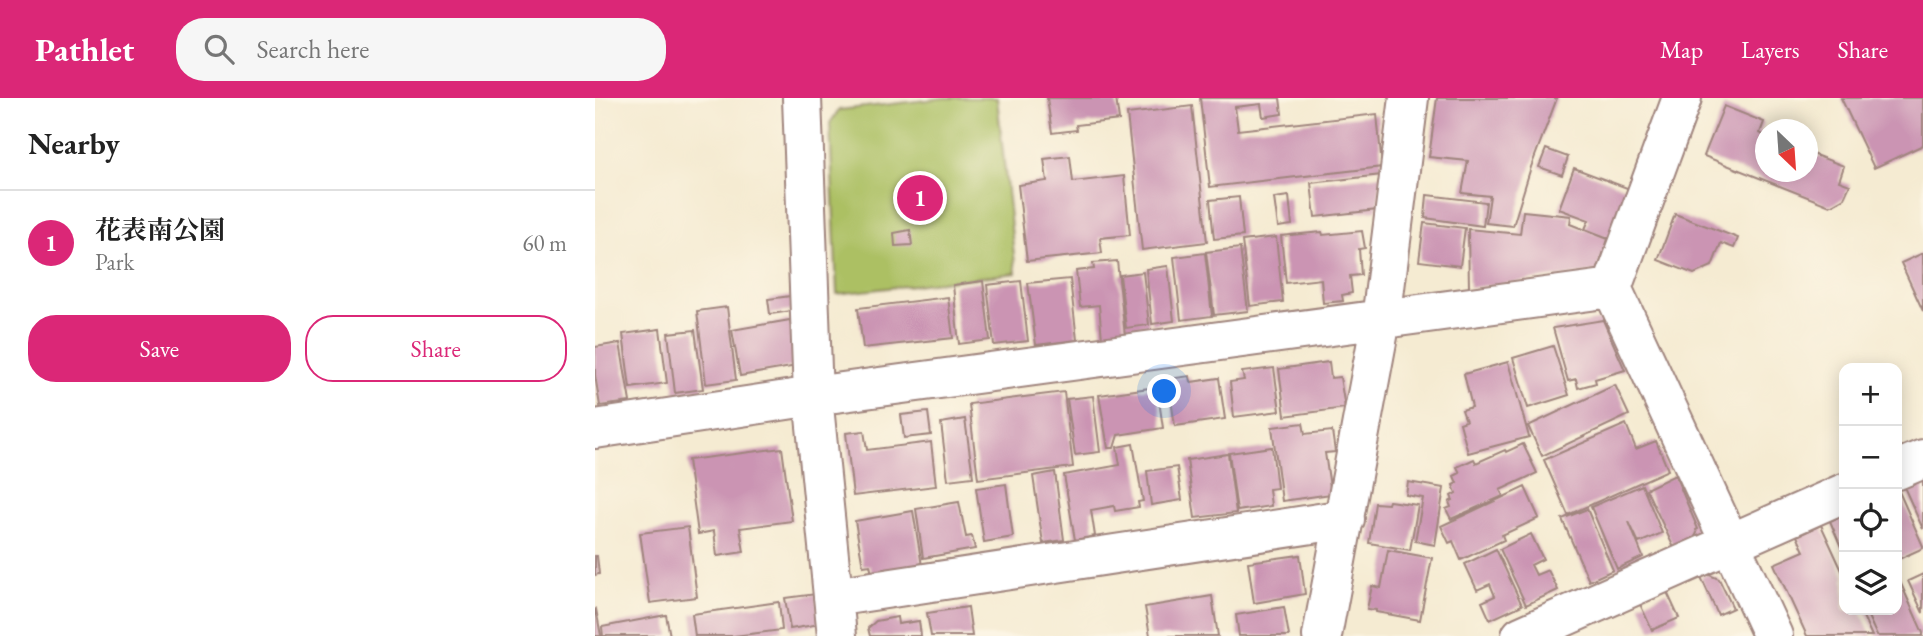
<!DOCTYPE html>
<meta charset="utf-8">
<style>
body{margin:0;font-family:"EB Garamond","Noto Serif JP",serif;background:#f6f6f6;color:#222}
.controls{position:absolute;right:21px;bottom:21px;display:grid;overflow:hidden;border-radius:14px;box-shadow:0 4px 18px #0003}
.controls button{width:63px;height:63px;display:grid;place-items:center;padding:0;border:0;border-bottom:2px solid #e0e0e0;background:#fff;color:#222;font:35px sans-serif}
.compass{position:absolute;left:1160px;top:21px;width:63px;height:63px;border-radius:50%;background:#fff;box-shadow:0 4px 18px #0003;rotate:155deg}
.you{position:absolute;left:570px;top:294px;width:24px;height:24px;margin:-18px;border:5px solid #fff;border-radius:50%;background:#1a73e8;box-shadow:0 0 0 10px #1a73e833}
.badge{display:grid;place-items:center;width:46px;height:46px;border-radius:50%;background:#db2777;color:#fff;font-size:23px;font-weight:700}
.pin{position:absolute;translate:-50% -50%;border:4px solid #fff;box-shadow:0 2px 7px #0006}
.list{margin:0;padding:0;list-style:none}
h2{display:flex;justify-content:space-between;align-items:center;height:91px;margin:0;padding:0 28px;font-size:30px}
h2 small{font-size:23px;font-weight:400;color:#767676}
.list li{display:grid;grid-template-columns:46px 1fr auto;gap:21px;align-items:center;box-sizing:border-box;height:105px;padding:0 28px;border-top:2px solid #e0e0e0}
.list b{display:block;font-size:26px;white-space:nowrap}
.list p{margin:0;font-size:23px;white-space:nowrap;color:#767676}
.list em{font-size:23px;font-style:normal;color:#767676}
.actions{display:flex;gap:14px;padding:21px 28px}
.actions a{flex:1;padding:16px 0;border:2px solid #db2777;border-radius:28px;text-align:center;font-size:24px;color:#db2777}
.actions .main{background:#db2777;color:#fff}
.icon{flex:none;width:38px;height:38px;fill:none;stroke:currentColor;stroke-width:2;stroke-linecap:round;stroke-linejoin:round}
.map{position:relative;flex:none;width:1328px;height:538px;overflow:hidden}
header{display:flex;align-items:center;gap:42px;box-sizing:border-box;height:98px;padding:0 35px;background:#db2777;color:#fff}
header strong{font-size:33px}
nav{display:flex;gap:38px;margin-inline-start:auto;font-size:24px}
.search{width:490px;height:63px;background:#f6f6f6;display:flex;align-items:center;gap:18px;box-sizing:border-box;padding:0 24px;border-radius:28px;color:#767676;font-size:26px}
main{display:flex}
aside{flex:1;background:#fff}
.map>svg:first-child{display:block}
.green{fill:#acc064;stroke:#7b7048;stroke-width:2}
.building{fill:#cb94b3}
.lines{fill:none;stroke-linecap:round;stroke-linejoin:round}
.minor-casing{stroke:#a0857e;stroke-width:42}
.minor{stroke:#fff;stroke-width:38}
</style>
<header>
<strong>Pathlet</strong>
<div class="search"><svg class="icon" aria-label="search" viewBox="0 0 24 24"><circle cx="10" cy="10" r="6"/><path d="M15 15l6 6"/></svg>Search here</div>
<nav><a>Map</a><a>Layers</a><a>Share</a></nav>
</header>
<main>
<aside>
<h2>Nearby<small></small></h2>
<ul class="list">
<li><span class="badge">1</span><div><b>花表南公園</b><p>Park</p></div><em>60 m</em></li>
</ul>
<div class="actions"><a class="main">Save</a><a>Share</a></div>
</aside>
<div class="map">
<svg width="1328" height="538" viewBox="0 0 1328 538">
<rect width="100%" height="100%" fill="#fcf5e5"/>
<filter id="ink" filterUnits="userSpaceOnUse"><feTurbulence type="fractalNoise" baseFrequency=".0143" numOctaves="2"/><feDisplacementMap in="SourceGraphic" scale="14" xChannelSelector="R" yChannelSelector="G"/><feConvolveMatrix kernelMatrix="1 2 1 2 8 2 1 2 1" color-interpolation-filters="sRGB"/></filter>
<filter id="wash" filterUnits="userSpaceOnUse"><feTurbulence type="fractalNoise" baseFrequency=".00686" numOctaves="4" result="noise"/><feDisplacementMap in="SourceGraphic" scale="28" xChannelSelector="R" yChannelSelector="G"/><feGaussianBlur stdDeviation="1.57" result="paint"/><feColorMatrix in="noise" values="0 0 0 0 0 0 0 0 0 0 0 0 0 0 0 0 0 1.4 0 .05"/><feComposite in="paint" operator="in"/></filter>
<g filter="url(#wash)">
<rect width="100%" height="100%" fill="#f5ebd2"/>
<path class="green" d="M350 0H402L421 175 242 196 235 25 244 12Z"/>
<g id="blocks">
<path class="building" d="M452 0H521L524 22 481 27 482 32 457 35Z
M605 0H685L687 16 668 19 666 6 640 9 643 32 782 16 787 69 615 89Z
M842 0H962L936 69 918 128 891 125 895 98 867 95 873 63 834 59Z
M1246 0H1328V47L1279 70Z
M597 8 612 144 547 152 532 16Z
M1129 8 1169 24 1165 35 1170 38V74H1212V54L1249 68 1244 83 1255 87 1249 100 1235 108 1109 58Z
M951 51 973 59 967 77 944 69Z
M475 58 478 84 529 78 535 137 505 140 507 155 432 163 423 87 452 83 449 61Z
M979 70 1035 91 1016 141 990 131 994 122 964 111Z
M787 77 782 112 720 119 716 85Z
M832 97 891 104 888 128 830 120Z
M694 98 697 127 683 129 679 100Z
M644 99 648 138 619 141 615 102Z
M928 113 976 118 975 126 1013 141 1002 174 874 190 873 131 925 136Z
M1080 116 1143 140 1139 150 1126 145 1117 168 1099 176 1063 162Z
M829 125 870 130 865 168 824 163Z
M315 132 317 147 300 148 299 135Z
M767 133 770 150 764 151 766 177 755 178 757 195 747 197 748 203 728 205 726 181 691 185 686 138 727 134 728 137Z
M681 139 688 204 655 208 647 143Z
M645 150 653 213 619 217 611 154Z
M610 155 617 218 586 222 579 159Z
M1328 155V213L1306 165Z
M522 163 530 238 507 241 504 207 485 209 481 173 499 171 498 165Z
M573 168 579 223 557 226 551 171Z
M548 174 554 227 531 230 525 177Z
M475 181 482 242 441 247 433 185Z
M388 183 395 242 364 246 358 187Z
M426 183 433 243 399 247 392 187Z
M196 198 197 213 175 216 173 201Z
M353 199 358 240 268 250 263 210Z
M132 209 141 282 111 286 102 213Z
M195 222 202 268 145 278 137 232Z
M1008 222 1030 272 1000 281 1001 285 983 290 981 281 973 283 958 230Z
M65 231 72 285 35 290 28 236Z
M100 232 108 291 80 295 73 235Z
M25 245 35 304 5 308 0 277V249Z
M958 248 974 297 933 310 918 260Z
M734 264 736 280 745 279 750 310 690 318 684 271Z
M913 264 934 339 873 355 865 325 871 323 867 312 877 309 869 276Z
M679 270 685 313 639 319 635 284 649 282 647 274Z
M595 278 596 284 624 280 630 321 580 328 573 281Z
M1020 287 1034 317 947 358 933 328Z
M562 289 568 330 523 337 519 350H513L504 297Z
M469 294 478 369 383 381 374 306Z
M498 298 505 354 480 357 472 301Z
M333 314 336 337 309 340 306 317Z
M370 321 378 379 353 382 346 325Z
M708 325 710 336 737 333 740 354 730 355 736 396 687 403 677 329Z
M1031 326 1041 351 1061 343 1073 372 973 417 949 362Z
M269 333 272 352 336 344 341 388 258 398 251 335Z
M538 346 548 403 543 404 544 409 520 413 519 408 496 412 500 438 480 442 469 377 525 367 522 349Z
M928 346 942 375 905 392 908 398 856 421 851 411 856 409 854 404 858 402 856 398 861 395 858 387 862 385 859 378 865 375 862 369 879 361 881 365 910 352 911 354Z
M677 349 682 390 674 391 676 408 642 413 634 355Z
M187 350 197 423 145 430 149 454 122 458 119 433 103 436 93 362Z
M633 356 641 415 600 420 592 362Z
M582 369 587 402 556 407 552 373Z
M460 374 469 442 448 445 438 378Z
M1080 377 1103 431 1101 432 1102 435 1099 440 1079 450 1051 391Z
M1328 380V431L1309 389Z
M813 384 849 390 840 447 820 443 828 400 811 397Z
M411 386 418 439 389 444 381 390Z
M1047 387 1067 435 1044 445 1034 424 1048 459 1022 471 996 409Z
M930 389 944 420 907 437 909 442 866 462 858 443 854 445 846 428Z
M1302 389 1328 448V450L1302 462Z
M794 403 823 407 815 452 774 445 780 405 793 406Z
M364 404 371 439 377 438 380 451 328 460 321 411Z
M992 411 1018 472 994 483 967 421Z
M318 413 327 468 277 476 275 467 268 468 260 423Z
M1249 416V456L1235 423Z
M1226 427 1249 477V512H1265L1277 538H1212L1179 466 1209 453 1202 438Z
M93 429 102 499 55 505 45 435Z
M936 436 948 461 936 467 941 477 953 472 963 492 931 507 905 451Z
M901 451 927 507 895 522 887 504 900 498 895 486 882 492 870 466Z
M793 452 837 460 825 522 781 514V512L772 511 777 488 786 490Z
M705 457 710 496 659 505 653 464Z
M0 458H2L4 476 0 477Z
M1112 476 1124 481 1138 510 1123 517 1106 479Z
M1328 476V515L1313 483Z
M1302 477 1328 535V538H1282L1270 512H1302Z
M1072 494 1084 520 1057 532 1045 506Z
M221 496 225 526 195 531 190 500Z
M617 498 623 538H555L550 509Z
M184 504 187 532 139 538H100L97 516Z
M373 509 377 538H336L332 515Z
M689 509 694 538H644L641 517Z
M1 511 6 538H0V512Z
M71 517 75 538H8L7 529Z
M302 519 303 526 324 523 326 538H275L273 530 281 523Z"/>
</g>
</g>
<g filter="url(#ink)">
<use href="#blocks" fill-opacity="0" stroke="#a0857e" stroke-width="2"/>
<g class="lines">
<defs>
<path id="minor" d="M207 0 218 298 242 538
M1087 0 1017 190 1178 538
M0 331 218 298 1017 190
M1302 372 1328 361
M238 499 750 421
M727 538 786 222 814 0
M926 538 1249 395"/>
</defs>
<use href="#minor" class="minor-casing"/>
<use href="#minor" class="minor"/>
</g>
</g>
</svg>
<div class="controls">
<button>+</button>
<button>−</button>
<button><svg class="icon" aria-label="locate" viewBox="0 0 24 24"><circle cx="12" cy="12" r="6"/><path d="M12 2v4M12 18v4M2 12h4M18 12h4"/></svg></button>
<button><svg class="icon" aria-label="layers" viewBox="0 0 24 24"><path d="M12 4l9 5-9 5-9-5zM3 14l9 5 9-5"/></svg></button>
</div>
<svg class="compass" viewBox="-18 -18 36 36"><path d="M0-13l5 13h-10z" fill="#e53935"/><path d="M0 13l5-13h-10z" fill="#767676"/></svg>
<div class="you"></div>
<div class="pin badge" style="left:325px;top:100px">1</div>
</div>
</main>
